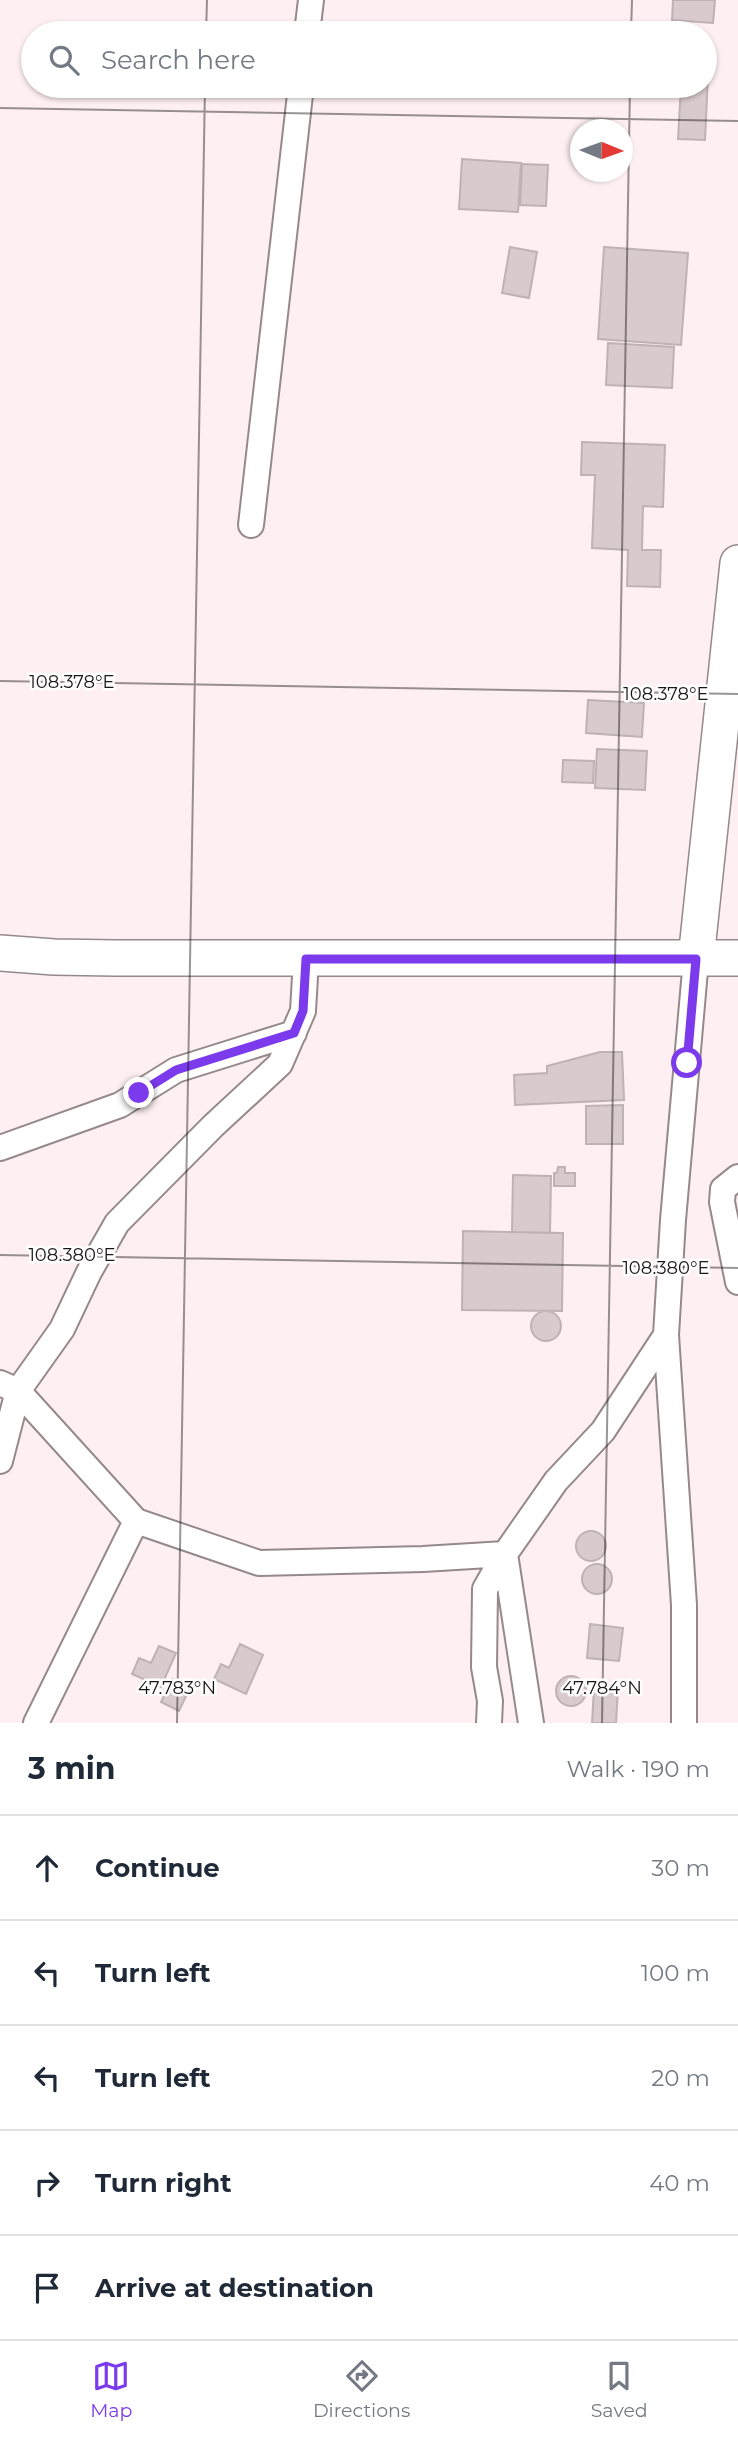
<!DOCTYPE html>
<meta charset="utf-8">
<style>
body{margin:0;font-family:Montserrat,sans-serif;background:#f2f2f3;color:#1f2937}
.compass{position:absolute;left:570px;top:119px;width:63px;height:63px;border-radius:50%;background:#fff;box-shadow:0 2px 5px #0004;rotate:91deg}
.stop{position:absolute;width:21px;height:21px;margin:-16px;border:5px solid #7c3aed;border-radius:50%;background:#fff}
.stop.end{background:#7c3aed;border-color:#fff;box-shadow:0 2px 7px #0008}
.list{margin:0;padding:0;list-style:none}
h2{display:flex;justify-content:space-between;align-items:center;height:91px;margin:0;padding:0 28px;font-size:30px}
h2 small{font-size:23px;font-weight:400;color:#747a83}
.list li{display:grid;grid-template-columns:46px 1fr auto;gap:21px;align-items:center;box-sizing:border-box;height:105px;padding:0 28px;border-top:2px solid #e0e1e3}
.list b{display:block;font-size:26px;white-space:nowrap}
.list em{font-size:23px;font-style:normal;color:#747a83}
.icon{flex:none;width:38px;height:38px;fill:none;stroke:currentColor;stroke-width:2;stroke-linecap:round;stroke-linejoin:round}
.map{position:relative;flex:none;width:738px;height:1723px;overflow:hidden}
.search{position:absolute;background:#fff;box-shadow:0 2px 5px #0004;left:21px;right:21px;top:21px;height:77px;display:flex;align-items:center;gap:18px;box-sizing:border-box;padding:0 24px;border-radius:38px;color:#747a83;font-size:26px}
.sheet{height:616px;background:#fff}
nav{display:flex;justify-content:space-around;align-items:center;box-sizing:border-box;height:98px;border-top:2px solid #e0e1e3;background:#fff;font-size:19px;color:#747a83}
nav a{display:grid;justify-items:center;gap:4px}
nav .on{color:#7c3aed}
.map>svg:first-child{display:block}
.building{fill:#d9cbcd;stroke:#bfb2b3;stroke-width:2}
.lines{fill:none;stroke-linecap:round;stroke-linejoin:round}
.minor-casing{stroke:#95898a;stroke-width:28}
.secondary-casing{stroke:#95898a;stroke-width:38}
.minor{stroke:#fff;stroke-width:24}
.secondary{stroke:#fff;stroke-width:35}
.route{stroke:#7c3aed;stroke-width:9}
.ticks{fill:none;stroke:#1b1617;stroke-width:2;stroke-opacity:0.45}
.ticks-label{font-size:18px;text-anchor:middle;fill:#1b1617;stroke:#fff;stroke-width:5;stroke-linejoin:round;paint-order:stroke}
</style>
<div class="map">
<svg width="738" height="1723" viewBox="0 0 738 1723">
<rect width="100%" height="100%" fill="#fef0f2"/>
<path class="building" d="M673 0H715L713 23 672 20Z
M705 75H708L705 140 678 139 681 86H705Z
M462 159 521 163 518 212 459 209Z
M522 164 548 165 546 206 520 205Z
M510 247 537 252 529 298 502 293Z
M604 247 688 253 681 345 598 339Z
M608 343 674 347 672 388 606 385Z
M582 442 665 445 663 507 643 506 642 550H661L660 587 627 586 628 550 592 548 595 475H581Z
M588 700 644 703 642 737 586 733Z
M597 749 647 751 645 790 595 788Z
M563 760 594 761 593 783 562 782Z
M600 1052H622L624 1100 515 1105 514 1075 547 1073V1066Z
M623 1105V1144H586V1106Z
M558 1167H565V1173H575V1186H554V1173H557Z
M513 1175 551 1176 550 1233 512 1232Z
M463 1231 563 1233 562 1311 462 1310Z
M531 1326a15 15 0 1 1 30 0a15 15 0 1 1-30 0Z
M576 1546a15 15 0 1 1 30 0a15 15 0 1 1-30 0Z
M582 1579a15 15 0 1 1 30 0a15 15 0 1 1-30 0Z
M590 1624 623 1628 619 1661 587 1658Z
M240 1644 263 1655 246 1694 214 1679 221 1664 229 1668Z
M159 1646 176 1653 161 1687 132 1674 139 1658 151 1663Z
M556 1691a15 15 0 1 1 30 0a15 15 0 1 1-30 0Z
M172 1679 190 1688 179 1711 161 1702Z
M594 1688 618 1689 616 1723H592Z"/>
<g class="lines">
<defs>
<path id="minor" d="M307 33 311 0
M251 525 301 86
M0 1148 120 1105 176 1070 294 1033
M738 1177 723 1189 722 1202 738 1282
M0 1383 18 1391 136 1521 259 1563 423 1559 505 1554 556 1481 603 1431 666 1335
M0 1461 18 1391 62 1329 89 1272 117 1223 213 1126 280 1064 303 1011 306 959
M505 1554 531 1723
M36 1723 136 1521
M489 1723 490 1701 484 1667 485 1589 505 1554
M684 1723V1605L666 1335 673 1220 696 959"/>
<path id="secondary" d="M0 953 54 957 115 958H738
M696 959 738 563"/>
</defs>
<use href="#minor" class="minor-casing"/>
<use href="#secondary" class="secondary-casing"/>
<use href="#minor" class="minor"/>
<use href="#secondary" class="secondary"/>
</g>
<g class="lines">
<path class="route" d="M139 1093 176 1070 294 1033 303 1011 306 959H696L687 1063"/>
</g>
<path class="ticks" d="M206 33 207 0M631 33 632 0M0 108 738 121M0 681 738 694M0 1255 738 1268M177 1723 205 86M602 1723 630 86"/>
<g class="ticks-label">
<text x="72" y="688">108.378°E</text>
<text x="666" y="700">108.378°E</text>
<text x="72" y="1261">108.380°E</text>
<text x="666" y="1274">108.380°E</text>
<text x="177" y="1694">47.783°N</text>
<text x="602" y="1694">47.784°N</text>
</g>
</svg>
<svg class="compass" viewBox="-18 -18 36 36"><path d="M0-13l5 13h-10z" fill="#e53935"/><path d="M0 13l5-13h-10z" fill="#747a83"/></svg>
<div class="stop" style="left:687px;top:1063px"></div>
<div class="stop end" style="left:139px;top:1093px"></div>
<div class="search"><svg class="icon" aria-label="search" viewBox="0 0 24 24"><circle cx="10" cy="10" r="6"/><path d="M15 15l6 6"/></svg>Search here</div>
</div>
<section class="sheet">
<h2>3 min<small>Walk · 190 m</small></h2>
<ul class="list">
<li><svg class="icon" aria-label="ahead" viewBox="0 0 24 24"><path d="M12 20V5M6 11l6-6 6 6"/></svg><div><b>Continue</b></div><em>30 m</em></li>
<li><svg class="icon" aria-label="left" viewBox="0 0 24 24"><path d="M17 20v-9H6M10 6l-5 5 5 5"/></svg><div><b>Turn left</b></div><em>100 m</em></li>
<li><svg class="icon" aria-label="left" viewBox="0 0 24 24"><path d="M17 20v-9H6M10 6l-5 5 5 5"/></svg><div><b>Turn left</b></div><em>20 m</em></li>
<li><svg class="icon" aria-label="right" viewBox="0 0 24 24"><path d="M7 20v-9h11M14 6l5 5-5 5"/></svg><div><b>Turn right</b></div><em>40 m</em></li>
<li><svg class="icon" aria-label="arrive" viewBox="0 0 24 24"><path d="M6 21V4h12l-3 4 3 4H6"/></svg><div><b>Arrive at destination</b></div></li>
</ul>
</section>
<nav>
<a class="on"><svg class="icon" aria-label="map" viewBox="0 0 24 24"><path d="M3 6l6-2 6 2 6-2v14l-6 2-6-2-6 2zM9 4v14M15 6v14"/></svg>Map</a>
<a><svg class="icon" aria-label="directions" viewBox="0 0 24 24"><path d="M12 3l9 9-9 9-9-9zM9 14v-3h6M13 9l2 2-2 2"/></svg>Directions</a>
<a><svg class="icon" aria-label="saved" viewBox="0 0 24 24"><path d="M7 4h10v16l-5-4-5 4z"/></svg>Saved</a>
</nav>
